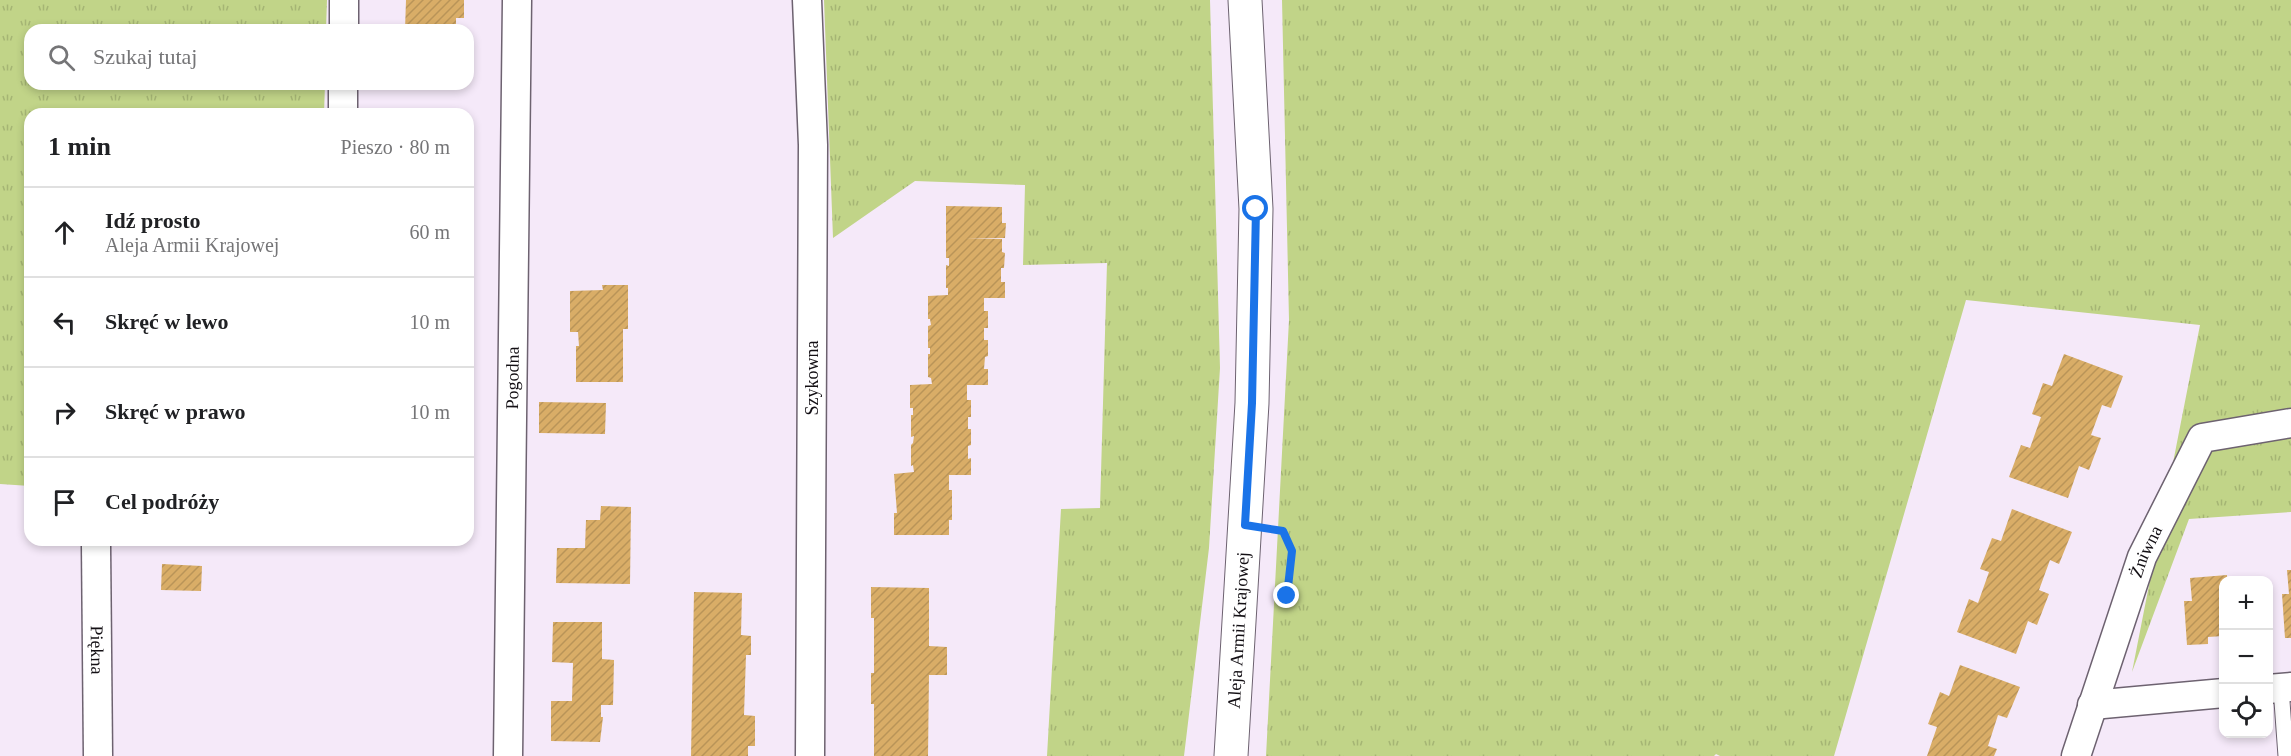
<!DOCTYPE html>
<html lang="pl">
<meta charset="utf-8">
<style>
body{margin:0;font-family:Georgia,serif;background:#f2f2f2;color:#202124}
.controls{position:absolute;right:18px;bottom:18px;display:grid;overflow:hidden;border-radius:12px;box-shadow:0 3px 9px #0003}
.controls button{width:54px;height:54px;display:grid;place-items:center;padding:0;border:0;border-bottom:2px solid #e0e0e0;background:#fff;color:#202124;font:30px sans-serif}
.stop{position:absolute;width:18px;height:18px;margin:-14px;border:4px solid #1a73e8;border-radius:50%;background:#fff}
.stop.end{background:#1a73e8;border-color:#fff;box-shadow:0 2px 6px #0008}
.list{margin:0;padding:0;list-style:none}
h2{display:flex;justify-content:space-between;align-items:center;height:78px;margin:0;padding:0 24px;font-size:26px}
h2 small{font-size:20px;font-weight:400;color:#757577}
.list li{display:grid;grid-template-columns:39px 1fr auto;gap:18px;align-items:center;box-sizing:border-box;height:90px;padding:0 24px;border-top:2px solid #e0e0e0}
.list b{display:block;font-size:22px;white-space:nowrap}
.list p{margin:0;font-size:20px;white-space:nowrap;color:#757577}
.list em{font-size:20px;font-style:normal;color:#757577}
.icon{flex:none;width:33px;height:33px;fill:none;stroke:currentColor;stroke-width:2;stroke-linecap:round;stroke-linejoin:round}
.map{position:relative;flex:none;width:2291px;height:756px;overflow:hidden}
.search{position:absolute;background:#fff;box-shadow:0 3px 9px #0003;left:24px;top:24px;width:450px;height:66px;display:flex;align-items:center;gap:15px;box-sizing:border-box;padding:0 21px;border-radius:18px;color:#757577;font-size:22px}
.panel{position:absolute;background:#fff;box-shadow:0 3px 9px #0003;left:24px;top:108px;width:450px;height:438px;border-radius:18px}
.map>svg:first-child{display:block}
.grass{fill:url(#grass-tufts)}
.building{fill:url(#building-hatch)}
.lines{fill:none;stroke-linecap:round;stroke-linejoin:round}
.lane-casing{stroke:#6d6270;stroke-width:17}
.street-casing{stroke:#6d6270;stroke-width:31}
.secondary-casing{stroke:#6d6270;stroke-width:35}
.path{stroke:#9f96a2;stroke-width:4;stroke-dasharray:1.5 4.5;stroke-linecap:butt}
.lane{stroke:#fff;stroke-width:15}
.street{stroke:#fff;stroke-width:28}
.secondary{stroke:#fff;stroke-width:33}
.route{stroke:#1a73e8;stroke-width:8}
.labels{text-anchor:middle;stroke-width:4.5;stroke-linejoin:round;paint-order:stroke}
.street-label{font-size:18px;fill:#130f14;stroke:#fff}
</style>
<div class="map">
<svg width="2291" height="756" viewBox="0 0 2291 756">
<defs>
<pattern id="grass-tufts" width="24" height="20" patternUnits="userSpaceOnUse" patternTransform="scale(1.5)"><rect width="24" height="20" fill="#c1d488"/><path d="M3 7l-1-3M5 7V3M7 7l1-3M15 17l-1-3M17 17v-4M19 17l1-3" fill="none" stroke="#a5b574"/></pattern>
<pattern id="building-hatch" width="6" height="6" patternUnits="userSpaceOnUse" patternTransform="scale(1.5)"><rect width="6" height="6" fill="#d9ad67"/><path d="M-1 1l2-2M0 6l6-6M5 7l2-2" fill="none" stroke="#b99458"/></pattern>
</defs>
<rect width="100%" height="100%" fill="#f5e9f9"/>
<path class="grass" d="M0 0H327L326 30H30V84H325L324 114H30V486L0 484Z
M824 0H1210L1220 368 1209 548 1184 756H1047L1061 509 1100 508 1107 263 1023 265 1025 185 915 181 833 238Z
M1282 0H2291V512L2189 519 2132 672 2200 325 1966 300 1834 756H1720L1716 754 1714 756H1266L1289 320Z"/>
<path class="building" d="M406 0H464V18H456V30H405Z
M946 206 1002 207V223H1006L1005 238H966L1002 239V252L1005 253 1004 268H1001V282H1005V298H984V311H988V328H984V340H988V356L985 357 984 369H988V385H967V400H971V417H968V429H971V445L968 446V459L971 458V475H949V490H952V520H949V535H894V513H897L894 474 914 472 913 465 911 466V445L913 443 914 436 911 437V415H913V408H910V385L932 384 931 378 928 377V354H930V348H928V326L931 325 930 319H928V296L948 295V288H946V265L949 266V258H946Z
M602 285H628V329H623V382H576V346H579L578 332H570V291L603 290Z
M2064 354 2123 376 2111 408 2102 405 2091 435 2101 438 2089 470 2079 466 2068 498 2009 477 2021 445 2030 448 2041 417 2032 414 2043 383 2052 386Z
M539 402 606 403 605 434 539 433Z
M601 506 631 507 630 584 556 583 557 548H585L586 520H600Z
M2012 509 2072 532 2059 564 2050 560 2039 590 2049 594 2037 625 2028 621 2016 654 1957 632 1969 599 1978 603 1989 572 1980 569 1992 538 2001 541Z
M162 564 202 566 201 591 161 590Z
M2287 570H2291V638H2285L2282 594H2289Z
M2227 575V580H2223V636L2208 637V644L2187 645 2184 601H2192L2190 578Z
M871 587 929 588V646L947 647V675H929L928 756H874V704H871V673H874V618H871Z
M694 592 742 593 741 635 751 636V655H746L744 715 755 716V746H748V756H691Z
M553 622H602V659L614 660 613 705H601V717H603L600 742 551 741V701H572L573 663 552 662Z
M1960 665 2020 687 2007 718 1998 715 1988 746 1997 749 1994 756H1927L1937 727 1928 724 1940 692 1949 696Z"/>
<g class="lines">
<defs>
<path id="lane" d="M2281 688 2286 756"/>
<g id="street">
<path d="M807 0 813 145 810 756"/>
<path d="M344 30V0"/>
<path d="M343 114V84"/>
<path id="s1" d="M96 545 98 756"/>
<path d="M2268 689 2291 687"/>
<path d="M2092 705 2224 693"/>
<path id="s2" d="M508 756 517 0"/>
<path id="s3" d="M2076 756 2142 557 2202 438 2291 423"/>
</g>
<g id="secondary">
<path id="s4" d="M1231 756 1252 403 1256 209 1245 0"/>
</g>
</defs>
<use href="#lane" class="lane-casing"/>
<use href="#street" class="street-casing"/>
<use href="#secondary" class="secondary-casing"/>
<path class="path" d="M1276 529 1283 531 1292 551 1287 596"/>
<use href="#lane" class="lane"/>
<use href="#street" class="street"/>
<use href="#secondary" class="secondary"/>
</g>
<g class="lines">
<path class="route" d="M1256 209 1252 403 1245 525 1283 531 1292 551 1287 596"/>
</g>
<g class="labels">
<g class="street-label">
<text dy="6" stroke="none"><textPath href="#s2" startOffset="378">Pogodna</textPath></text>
<text transform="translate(812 378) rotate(-90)" y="6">Szykowna</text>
<text dy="6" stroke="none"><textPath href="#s3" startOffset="216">Żniwna</textPath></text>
<text dy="6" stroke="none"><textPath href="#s4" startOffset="126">Aleja Armii Krajowej</textPath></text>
<text dy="6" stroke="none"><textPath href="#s1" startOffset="105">Piękna</textPath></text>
</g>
</g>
</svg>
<div class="controls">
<button>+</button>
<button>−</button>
<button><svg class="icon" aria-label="locate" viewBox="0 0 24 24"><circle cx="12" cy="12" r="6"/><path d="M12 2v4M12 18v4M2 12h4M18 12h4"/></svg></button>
</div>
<div class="stop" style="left:1256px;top:209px"></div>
<div class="stop end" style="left:1287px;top:596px"></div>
<div class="search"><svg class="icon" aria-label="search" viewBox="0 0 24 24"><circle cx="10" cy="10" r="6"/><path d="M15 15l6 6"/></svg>Szukaj tutaj</div>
<section class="panel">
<h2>1 min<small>Pieszo · 80 m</small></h2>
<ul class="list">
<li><svg class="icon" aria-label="ahead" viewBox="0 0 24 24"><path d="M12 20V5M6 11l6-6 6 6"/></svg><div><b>Idź prosto</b><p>Aleja Armii Krajowej</p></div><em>60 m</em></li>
<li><svg class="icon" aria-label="left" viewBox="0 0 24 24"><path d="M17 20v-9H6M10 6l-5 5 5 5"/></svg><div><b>Skręć w lewo</b></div><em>10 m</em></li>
<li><svg class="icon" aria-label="right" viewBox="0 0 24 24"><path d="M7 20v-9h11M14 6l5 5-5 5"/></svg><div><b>Skręć w prawo</b></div><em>10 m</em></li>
<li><svg class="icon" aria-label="arrive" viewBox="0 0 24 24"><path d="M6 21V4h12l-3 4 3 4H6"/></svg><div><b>Cel podróży</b></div></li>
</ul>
</section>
</div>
